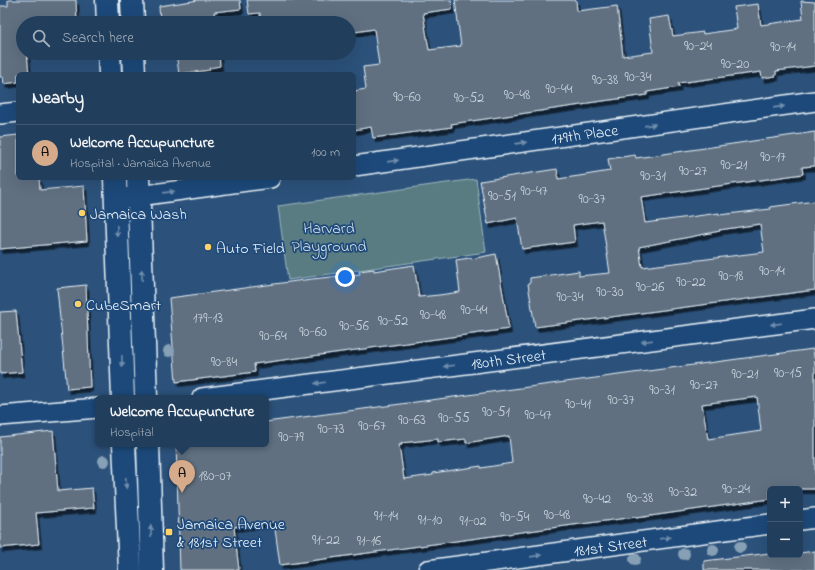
<!DOCTYPE html>
<meta charset="utf-8">
<style>
body{margin:0;font-family:"Indie Flower",sans-serif;background:#294562;color:#f1f3f6}
.controls{position:absolute;right:12px;bottom:12px;display:grid;overflow:hidden;border-radius:6px;box-shadow:0 4px 16px #0002}
.controls button{width:36px;height:36px;display:grid;place-items:center;padding:0;border:0;border-bottom:1px solid #3e5772;background:#213e5c;color:#f1f3f6;font:20px sans-serif}
.you{position:absolute;left:345px;top:277px;width:14px;height:14px;margin:-10px;border:3px solid #fff;border-radius:50%;background:#1a73e8;box-shadow:0 0 0 6px #1a73e833}
.badge{display:grid;place-items:center;width:26px;height:26px;border-radius:50%;background:#d6ab8b;color:#111;font-size:13px;font-weight:700}
.pin{position:absolute;translate:-50% -33px;filter:drop-shadow(0 1px 2px #0008)}
.pin::after{content:'';position:absolute;top:21px;width:14px;height:12px;background:inherit;clip-path:polygon(0 0,100% 0,50% 100%)}
.popup{position:absolute;left:95px;top:395px;width:174px;height:52px;box-sizing:border-box;display:grid;place-content:center;border-radius:6px;background:#213e5c;filter:drop-shadow(0 1px 3px #0005);font-size:13px;white-space:nowrap;color:#a2aebb}
.popup b{font-size:15px;color:#f1f3f6}
.popup::after{content:'';position:absolute;left:50%;top:100%;margin-left:-8px;border:8px solid transparent;border-top-color:#213e5c}
.list{margin:0;padding:0;list-style:none}
h2{display:flex;justify-content:space-between;align-items:center;height:52px;margin:0;padding:0 16px;font-size:17px}
h2 small{font-size:13px;font-weight:400;color:#a2aebb}
.list li{display:grid;grid-template-columns:26px 1fr auto;gap:12px;align-items:center;box-sizing:border-box;height:56px;padding:0 16px;border-top:1px solid #3e5772}
.list b{display:block;font-size:15px;white-space:nowrap}
.list p{margin:0;font-size:13px;white-space:nowrap;color:#a2aebb}
.list em{font-size:13px;font-style:normal;color:#a2aebb}
.icon{flex:none;width:22px;height:22px;fill:none;stroke:currentColor;stroke-width:2;stroke-linecap:round;stroke-linejoin:round}
.map{position:relative;flex:none;width:815px;height:570px;overflow:hidden}
.search{position:absolute;background:#213e5c;box-shadow:0 4px 16px #0002;left:16px;top:16px;width:340px;height:44px;display:flex;align-items:center;gap:10px;box-sizing:border-box;padding:0 14px;border-radius:22px;color:#a2aebb;font-size:15px}
.panel{position:absolute;background:#213e5c;box-shadow:0 4px 16px #0002;left:16px;top:72px;width:340px;height:108px;border-radius:6px}
.map>svg:first-child{display:block}
.park{fill:#587c82;stroke:#a0b6bd}
.building{fill:#617081;stroke:#e8f1f8;fill-rule:evenodd;filter:url(#shadow)}
.lines{fill:none;stroke-linecap:round;stroke-linejoin:round}
.street-casing{stroke:#e8f1f8;stroke-width:22}
.primary-casing{stroke:#e8f1f8;stroke-width:25}
.street{stroke:#1f4a7a;stroke-width:19}
.primary{stroke:#1f4a7a;stroke-width:22}
.tree{fill:#87a0b6}
.oneway{fill:#6f8dac}
.poi-dot{fill:#ffd166;stroke:#1f4a7a;stroke-width:1.5}
.labels{text-anchor:middle;stroke-width:3.5;stroke-linejoin:round;paint-order:stroke}
.number-label{font-size:14px;fill:#c6d1da}
.street-label{font-size:16px;fill:#e8f1f8;stroke:#1f4a7a}
.poi-label{font-size:16px;fill:#e8f1f8;stroke:#1f4a7a;text-anchor:start}
.park-label{font-size:16px;fill:#d2dfe6;stroke:#1f4a7a}
</style>
<div class="map">
<svg width="815" height="570" viewBox="0 0 815 570">
<defs>
<filter id="shadow"><feDropShadow dx="2.5" dy="4.5" stdDeviation="0" flood-color="#0009"/></filter>
</defs>
<rect width="100%" height="100%" fill="#2c527b"/>
<filter id="ink" filterUnits="userSpaceOnUse"><feTurbulence type="fractalNoise" baseFrequency=".025" numOctaves="2"/><feDisplacementMap in="SourceGraphic" scale="8" xChannelSelector="R" yChannelSelector="G"/><feConvolveMatrix kernelMatrix="1 2 1 2 8 2 1 2 1" color-interpolation-filters="sRGB"/></filter>
<g filter="url(#ink)">
<path class="park" d="M476 179 486 252 288 280 278 206Z"/>
<path class="building" d="M8 0H76L77 23H23V53H27L29 74H18V82L4 84 3 77H0V6H8Z
M199 0H240L241 9 214 12 216 23H160L159 6Z
M247 0H451L452 9 423 13 429 50 461 46 455 0H576L577 11 617 6 623 56 653 52 649 19 669 16 673 36 703 32V34L737 29 734 7 758 4 761 25 803 19 801 1 815 2V66L776 71V76L762 78 761 72 678 83 679 87 647 92V95L588 103V104L451 124 452 127 373 138 371 127 354 130V91L366 89 363 67 379 65 374 29 349 33V23H261L260 13 249 14Z
M176 53H219L220 66 209 68 210 70 179 74Z
M815 132V166L802 167 803 174 641 197 645 223 719 213V215L771 209 770 207 815 201V290L535 327 528 284 530 283V278L579 271V276L610 273 602 221 573 225 575 242 522 249 517 218 488 224 480 181 557 169 558 179 579 176 610 171 608 159 635 155 636 158ZM760 224 764 252 642 267 639 247 720 231 719 230Z
M18 135V178H39L40 190 84 186 87 241 0 249V137Z
M496 254 509 329 254 364 255 372 176 382 169 298 312 279 360 274 359 271 374 269V271L414 265 419 297 439 295 460 292 456 260 470 258 471 259Z
M86 285 90 387 67 389 57 288Z
M16 311 22 372 0 374V312Z
M813 349 815 365V489H770V499L636 518V517L573 525 280 565 274 522 234 527 239 570H180L176 444H266V422ZM757 397 761 431 708 439 702 404ZM509 436 512 463 481 468V466L433 473V475L404 479 399 445H402L401 443 438 439V442L466 439V443Z
M53 431 58 491 92 488 94 508 36 513 39 544 0 548V437Z
M815 551V570H704V561L770 553V555H800V553Z"/>
<g class="lines">
<defs>
<g id="street">
<path d="M0 114 18 112"/>
<path id="s1" d="M354 166 815 101"/>
<path d="M124 198 270 178"/>
<path id="s2" d="M202 398 815 319"/>
<path d="M0 416 98 408"/>
<path d="M800 520 815 518"/>
<path id="s3" d="M428 570 770 524"/>
</g>
<path id="primary" d="M107 0 108 23
M132 0 133 23
M109 53 110 74
M133 53 134 74
M115 178 123 398
M138 178 146 398
M124 444 130 570
M148 444 152 570"/>
</defs>
<use href="#street" class="street-casing"/>
<use href="#primary" class="primary-casing"/>
<use href="#street" class="street"/>
<use href="#primary" class="primary"/>
</g>
<g class="tree">
<circle cx="169" cy="351" r="6"/>
<circle cx="104" cy="461" r="6"/>
<circle cx="740" cy="547" r="6"/>
<circle cx="713" cy="550" r="6"/>
<circle cx="684" cy="554" r="6"/>
<circle cx="635" cy="559" r="6"/>
</g>
<defs><path id="oneway-solid" d="M-6-.8H1V-3.2L6.5 0L1 3.2V.8H-6Z"/></defs>
<g class="oneway">
<use href="#oneway-solid" transform="translate(779 107) rotate(-8)"/>
<use href="#oneway-solid" transform="translate(650 125) rotate(-8)"/>
<use href="#oneway-solid" transform="translate(521 143) rotate(-8)"/>
<use href="#oneway-solid" transform="translate(393 161) rotate(-8)"/>
<use href="#oneway-solid" transform="translate(169 192) rotate(-8)"/>
<use href="#oneway-solid" transform="translate(117 231) rotate(88)"/>
<use href="#oneway-solid" transform="translate(142 275) rotate(-92)"/>
<use href="#oneway-solid" transform="translate(776 324) rotate(173)"/>
<use href="#oneway-solid" transform="translate(647 341) rotate(173)"/>
<use href="#oneway-solid" transform="translate(122 361) rotate(88)"/>
<use href="#oneway-solid" transform="translate(449 366) rotate(173)"/>
<use href="#oneway-solid" transform="translate(320 383) rotate(173)"/>
<use href="#oneway-solid" transform="translate(126 483) rotate(87)"/>
<use href="#oneway-solid" transform="translate(151 531) rotate(-92)"/>
<use href="#oneway-solid" transform="translate(665 538) rotate(-8)"/>
<use href="#oneway-solid" transform="translate(536 556) rotate(-8)"/>
</g>
</g>
<g class="poi-dot">
<circle cx="82" cy="213" r="4"/>
<circle cx="208" cy="247" r="4"/>
<circle cx="78" cy="304" r="4"/>
<rect x="165" y="528" width="8" height="8" rx="2"/>
</g>
<g class="labels">
<g class="number-label">
<text x="698" y="50">90-24</text>
<text x="783" y="51">90-14</text>
<text x="735" y="68">90-20</text>
<text x="638" y="81">90-34</text>
<text x="605" y="84">90-38</text>
<text x="559" y="93">90-44</text>
<text x="517" y="99">90-48</text>
<text x="407" y="101">90-60</text>
<text x="469" y="102">90-52</text>
<text x="773" y="161">90-17</text>
<text x="734" y="169">90-21</text>
<text x="693" y="175">90-27</text>
<text x="653" y="180">90-31</text>
<text x="534" y="195">90-47</text>
<text x="502" y="200">90-51</text>
<text x="592" y="203">90-37</text>
<text x="772" y="275">90-14</text>
<text x="731" y="280">90-18</text>
<text x="691" y="286">90-22</text>
<text x="650" y="291">90-26</text>
<text x="610" y="296">90-30</text>
<text x="570" y="301">90-34</text>
<text x="474" y="314">90-44</text>
<text x="433" y="319">90-48</text>
<text x="208" y="322">179-13</text>
<text x="393" y="325">90-52</text>
<text x="354" y="330">90-56</text>
<text x="313" y="336">90-60</text>
<text x="273" y="340">90-64</text>
<text x="224" y="366">90-84</text>
<text x="788" y="377">90-15</text>
<text x="745" y="378">90-21</text>
<text x="704" y="389">90-27</text>
<text x="662" y="394">90-31</text>
<text x="621" y="404">90-37</text>
<text x="578" y="408">90-41</text>
<text x="496" y="416">90-51</text>
<text x="538" y="419">90-47</text>
<text x="454" y="422">90-55</text>
<text x="412" y="424">90-63</text>
<text x="372" y="430">90-67</text>
<text x="331" y="433">90-73</text>
<text x="291" y="441">90-79</text>
<text x="215" y="480">180-07</text>
<text x="736" y="493">90-24</text>
<text x="683" y="496">90-32</text>
<text x="640" y="502">90-38</text>
<text x="597" y="503">90-42</text>
<text x="557" y="519">90-48</text>
<text x="386" y="520">91-14</text>
<text x="515" y="521">90-54</text>
<text x="430" y="524">91-10</text>
<text x="473" y="525">91-02</text>
<text x="326" y="544">91-22</text>
<text x="369" y="545">91-16</text>
</g>
<g class="street-label">
<text dy="6" stroke="none"><textPath href="#s1" startOffset="233">179th Place</textPath></text>
<text dy="6" stroke="none"><textPath href="#s2" startOffset="309">180th Street</textPath></text>
<text dy="6" stroke="none"><textPath href="#s3" startOffset="184">181st Street</textPath></text>
</g>
<g class="poi-label">
<text x="90" y="219">Jamaica Wash</text>
<text x="216" y="253">Auto Field</text>
<text x="86" y="310">CubeSmart</text>
<text x="177" y="529">Jamaica Avenue<tspan x="177" dy="18">&amp; 181st Street</tspan></text>
</g>
<g class="park-label">
<text x="329" y="233">Harvard<tspan x="329" dy="18">Playground</tspan></text>
</g>
</g>
</svg>
<div class="controls">
<button>+</button>
<button>−</button>
</div>
<div class="you"></div>
<div class="pin badge" style="left:182px;top:493px">A</div>
<div class="popup"><b>Welcome Accupuncture</b>Hospital</div>
<div class="search"><svg class="icon" aria-label="search" viewBox="0 0 24 24"><circle cx="10" cy="10" r="6"/><path d="M15 15l6 6"/></svg>Search here</div>
<section class="panel">
<h2>Nearby<small></small></h2>
<ul class="list">
<li><span class="badge">A</span><div><b>Welcome Accupuncture</b><p>Hospital · Jamaica Avenue</p></div><em>100 m</em></li>
</ul>
</section>
</div>
